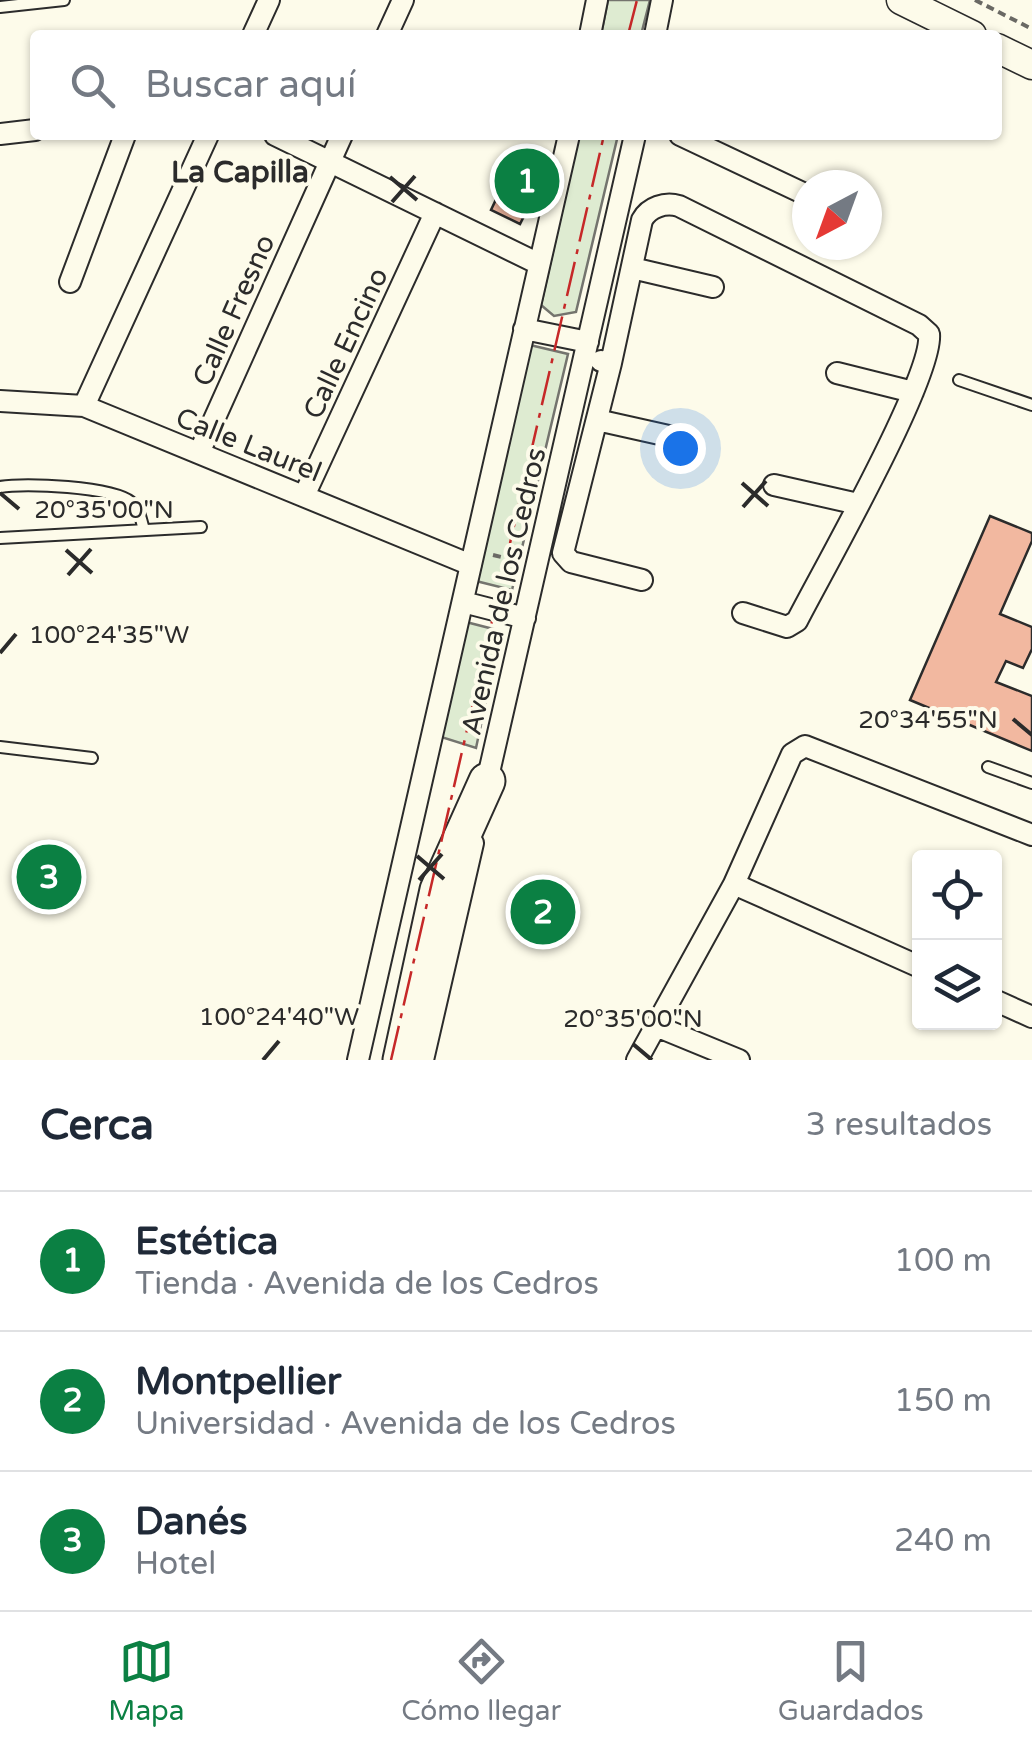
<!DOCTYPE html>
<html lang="es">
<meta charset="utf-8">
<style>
body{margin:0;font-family:"Varela Round",sans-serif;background:#f6f6f7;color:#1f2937}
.controls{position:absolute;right:30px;bottom:30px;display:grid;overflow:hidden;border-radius:10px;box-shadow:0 2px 8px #0004}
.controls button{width:90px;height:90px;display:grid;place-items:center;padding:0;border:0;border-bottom:2px solid #e0e1e3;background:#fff;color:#1f2937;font:50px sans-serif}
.compass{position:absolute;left:792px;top:170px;width:90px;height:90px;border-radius:50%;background:#fff;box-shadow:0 2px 8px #0004;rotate:221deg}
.you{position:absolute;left:680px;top:448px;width:35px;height:35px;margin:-25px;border:8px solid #fff;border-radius:50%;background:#1a73e8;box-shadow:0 0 0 15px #1a73e833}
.badge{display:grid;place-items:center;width:65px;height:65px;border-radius:50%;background:#0b8043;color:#fff;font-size:32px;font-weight:700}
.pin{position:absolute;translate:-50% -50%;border:5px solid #fff;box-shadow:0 2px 10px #0006}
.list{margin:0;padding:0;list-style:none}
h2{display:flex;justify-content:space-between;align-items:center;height:130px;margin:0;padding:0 40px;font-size:42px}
h2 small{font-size:32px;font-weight:400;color:#747a83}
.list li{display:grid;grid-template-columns:65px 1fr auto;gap:30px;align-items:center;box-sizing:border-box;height:140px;padding:0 40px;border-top:2px solid #e0e1e3}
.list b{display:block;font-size:38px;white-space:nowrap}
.list p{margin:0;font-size:32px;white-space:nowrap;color:#747a83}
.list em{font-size:32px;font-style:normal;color:#747a83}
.icon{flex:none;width:55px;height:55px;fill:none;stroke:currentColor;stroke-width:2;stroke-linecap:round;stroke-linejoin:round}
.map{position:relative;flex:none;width:1032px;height:1060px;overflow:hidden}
.search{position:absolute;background:#fff;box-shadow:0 2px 8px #0004;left:30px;right:30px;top:30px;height:110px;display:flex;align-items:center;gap:25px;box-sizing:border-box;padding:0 35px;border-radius:10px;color:#747a83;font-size:38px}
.sheet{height:550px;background:#fff}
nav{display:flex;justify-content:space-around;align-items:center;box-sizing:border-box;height:140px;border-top:2px solid #e0e1e3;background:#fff;font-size:28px;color:#747a83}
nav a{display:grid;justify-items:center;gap:5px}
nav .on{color:#0b8043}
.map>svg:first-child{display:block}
.green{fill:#deebd1;stroke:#74746e;stroke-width:2.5}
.building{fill:#f2b8a0;stroke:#2b2b2b;stroke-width:2.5}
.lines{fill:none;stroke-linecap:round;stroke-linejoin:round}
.lane-casing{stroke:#2b2b2b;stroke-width:14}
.street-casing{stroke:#2b2b2b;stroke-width:24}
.secondary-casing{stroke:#2b2b2b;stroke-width:31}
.highway-casing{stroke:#2b2b2b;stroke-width:39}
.path{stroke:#6a6964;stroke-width:4;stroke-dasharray:8 5;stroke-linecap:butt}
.lane{stroke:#fdfbea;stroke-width:10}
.street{stroke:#fdfbea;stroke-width:20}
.secondary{stroke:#fdfbea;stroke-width:28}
.highway{stroke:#fdfbea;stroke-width:35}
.power{stroke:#c62828;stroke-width:2.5;stroke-dasharray:35 8 5 8;stroke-linecap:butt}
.ticks{fill:none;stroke:#2b2b2b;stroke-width:4}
.labels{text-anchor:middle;stroke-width:8;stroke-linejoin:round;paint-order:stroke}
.street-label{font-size:28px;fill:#2b2b2b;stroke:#fdfbea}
.neighbourhood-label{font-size:30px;font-weight:bold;fill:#2b2b2b;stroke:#fdfbea}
.ticks-label{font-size:25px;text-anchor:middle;fill:#2b2b2b;stroke:#fdfbea;stroke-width:8;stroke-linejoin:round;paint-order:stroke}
</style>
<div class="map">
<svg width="1032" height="1060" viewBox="0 0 1032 1060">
<rect width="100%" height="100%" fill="#fdfbea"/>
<path class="green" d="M608 0H650L641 35H601Z
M579 135H618L576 312 554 316 541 305Z
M530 345 568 354 512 590 476 581Z
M466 622 501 631 476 748 438 736Z"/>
<path class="building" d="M512 166 542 180 520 224 491 210Z
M990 516 1032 533V541L1000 614 1032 627V649L1023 668 1006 661 996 682 1032 696V751L910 700Z"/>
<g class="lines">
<defs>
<path id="lane" d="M0 7 64 0
M959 380 1032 405
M0 487C24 482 113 487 131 502 140 509 141 520 144 530
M0 538 201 527
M0 747 92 758
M988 767 1032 783"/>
<path id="street" d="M253 35 269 0
M387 35 403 0
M590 35 597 0
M655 35 662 0
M0 134 35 130
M275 135 539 264
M680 135 807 195
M632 268 713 287
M70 282 125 135
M524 329 588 342
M601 361 611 363 563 553 571 562 642 580
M611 363 642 220C649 207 665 202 679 206L919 325 929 334C934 376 822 572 797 621L787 627 743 613
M837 373 913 392
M0 401 84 406 471 565
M84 406 208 135
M597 420 682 439
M199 453 342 135
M774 485 858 504
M304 496 435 213
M463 602 525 618
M485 790 635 135
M734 884 920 967
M994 1000 1032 1017
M656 1026 739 1060
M358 1060 569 135
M423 1060 473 843
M637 1060 734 884 792 754 805 746 1032 835"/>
<path id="secondary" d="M901 0 972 35
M997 48 1032 65"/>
<path id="highway" d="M401 1060 438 890 487 781"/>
</defs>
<use href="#lane" class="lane-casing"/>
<use href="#street" class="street-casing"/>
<use href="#secondary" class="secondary-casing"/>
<use href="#highway" class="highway-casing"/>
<path class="path" d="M975 0 1032 29
M493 555 518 561"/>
<use href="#lane" class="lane"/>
<use href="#street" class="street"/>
<use href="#secondary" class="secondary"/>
<use href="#highway" class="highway"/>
<path class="power" d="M628 35 637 0
M391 1060 604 135"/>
</g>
<path class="ticks" d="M390 177 417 200M392 202 415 176M742 483 768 506M0 493 19 509M743 507 766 481M66 550 92 573M68 575 91 549M0 653 16 634M1013 719 1032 735M417 856 444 879M419 880 442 854M633 1044 652 1060M263 1060 279 1041"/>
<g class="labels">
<g class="street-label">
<text transform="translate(233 310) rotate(-66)" y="10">Calle Fresno</text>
<text transform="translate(345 343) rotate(-65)" y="10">Calle Encino</text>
<text transform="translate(249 444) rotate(22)" y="10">Calle Laurel</text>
<text transform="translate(503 591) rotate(-77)" y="10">Avenida de los Cedros</text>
</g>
<g class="neighbourhood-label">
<text x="240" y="182">La Capilla</text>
</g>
</g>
<g class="ticks-label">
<text x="104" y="518">20°35'00"N</text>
<text x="109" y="643">100°24'35"W</text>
<text x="928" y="728">20°34'55"N</text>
<text x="279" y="1025">100°24'40"W</text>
<text x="633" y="1027">20°35'00"N</text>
</g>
</svg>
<div class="controls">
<button><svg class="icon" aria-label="locate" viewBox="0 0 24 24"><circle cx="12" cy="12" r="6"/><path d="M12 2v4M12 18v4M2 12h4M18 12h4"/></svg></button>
<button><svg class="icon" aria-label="layers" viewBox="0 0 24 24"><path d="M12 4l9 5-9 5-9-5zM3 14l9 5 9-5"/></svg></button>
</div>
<svg class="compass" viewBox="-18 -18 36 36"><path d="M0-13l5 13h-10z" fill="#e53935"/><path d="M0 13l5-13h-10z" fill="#747a83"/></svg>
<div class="you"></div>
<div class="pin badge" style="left:527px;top:181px">1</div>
<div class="pin badge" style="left:543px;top:912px">2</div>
<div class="pin badge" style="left:49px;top:877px">3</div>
<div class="search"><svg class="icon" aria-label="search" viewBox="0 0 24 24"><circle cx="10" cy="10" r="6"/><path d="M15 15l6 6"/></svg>Buscar aquí</div>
</div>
<section class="sheet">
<h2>Cerca<small>3 resultados</small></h2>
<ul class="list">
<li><span class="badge">1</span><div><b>Estética</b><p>Tienda · Avenida de los Cedros</p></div><em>100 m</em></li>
<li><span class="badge">2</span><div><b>Montpellier</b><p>Universidad · Avenida de los Cedros</p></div><em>150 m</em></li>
<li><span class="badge">3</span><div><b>Danés</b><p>Hotel</p></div><em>240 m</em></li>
</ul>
</section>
<nav>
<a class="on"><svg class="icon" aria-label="map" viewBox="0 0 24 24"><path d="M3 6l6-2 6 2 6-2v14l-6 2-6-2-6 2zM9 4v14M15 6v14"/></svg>Mapa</a>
<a><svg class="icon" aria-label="directions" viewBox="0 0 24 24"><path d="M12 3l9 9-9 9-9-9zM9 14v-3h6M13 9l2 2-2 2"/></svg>Cómo llegar</a>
<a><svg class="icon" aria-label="saved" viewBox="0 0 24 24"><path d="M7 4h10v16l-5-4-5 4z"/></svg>Guardados</a>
</nav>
